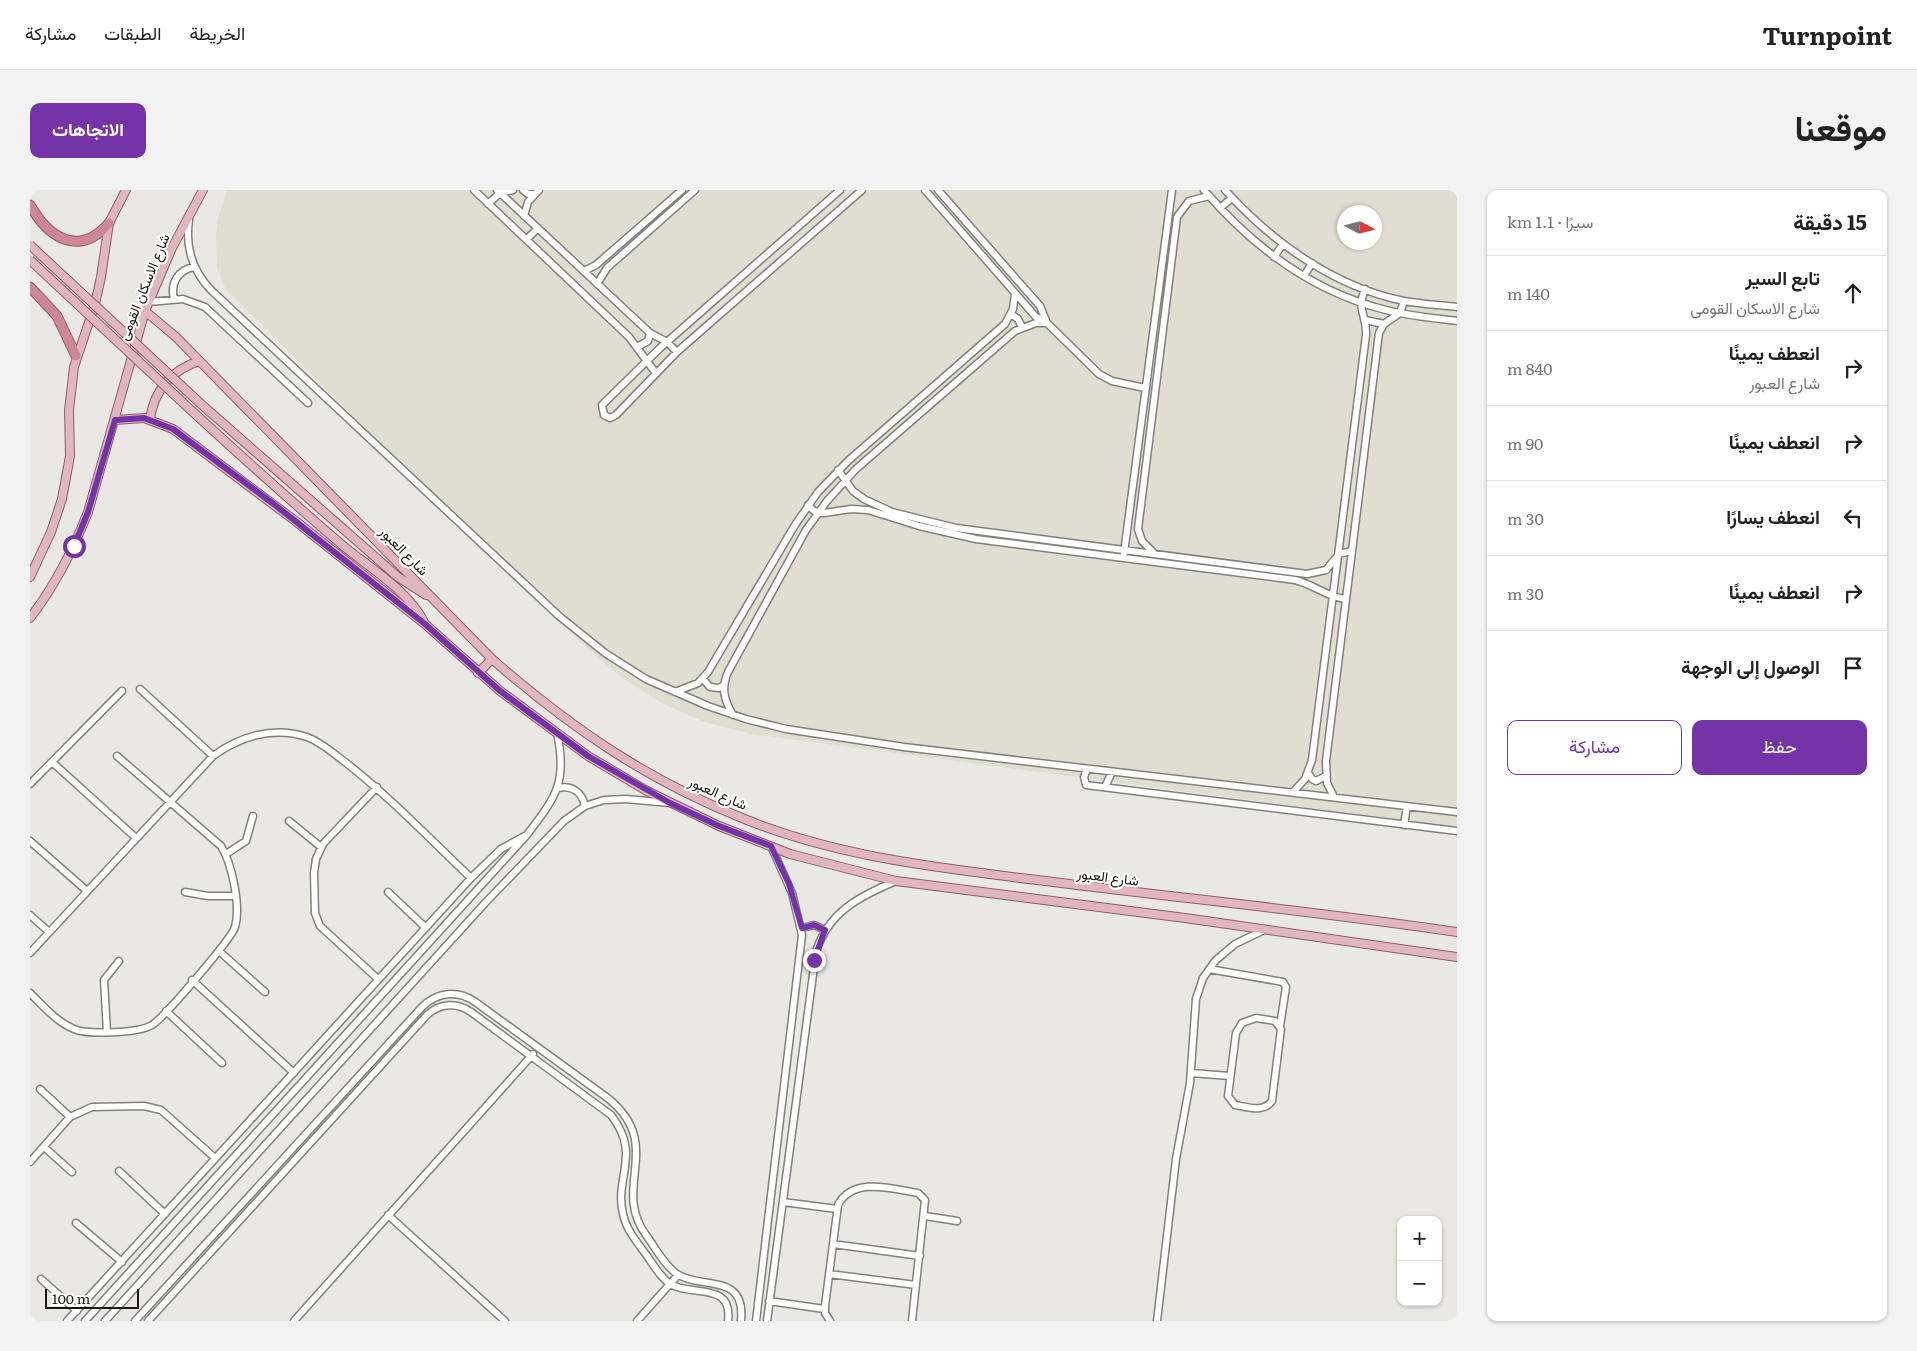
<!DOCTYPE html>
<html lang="ar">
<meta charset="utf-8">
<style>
body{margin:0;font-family:Literata,Vazirmatn,serif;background:#f2f2f2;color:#222;direction:rtl}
.controls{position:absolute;right:15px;bottom:15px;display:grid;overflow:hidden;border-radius:10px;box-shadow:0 1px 4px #0004}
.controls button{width:45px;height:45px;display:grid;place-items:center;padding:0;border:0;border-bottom:1px solid #e0e0e0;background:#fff;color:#222;font:25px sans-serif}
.compass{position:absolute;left:1307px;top:15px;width:45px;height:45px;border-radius:50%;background:#fff;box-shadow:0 1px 4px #0004;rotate:97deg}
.scale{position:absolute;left:15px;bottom:12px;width:94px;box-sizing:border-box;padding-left:5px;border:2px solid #151513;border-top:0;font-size:14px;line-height:18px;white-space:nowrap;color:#151513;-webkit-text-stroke:4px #fff;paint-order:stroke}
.stop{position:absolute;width:15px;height:15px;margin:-11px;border:4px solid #7434a8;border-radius:50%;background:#fff}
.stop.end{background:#7434a8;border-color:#fff;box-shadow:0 1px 5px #0008}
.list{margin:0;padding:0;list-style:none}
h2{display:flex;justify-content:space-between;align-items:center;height:65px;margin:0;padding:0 20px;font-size:21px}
h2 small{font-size:16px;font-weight:400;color:#767676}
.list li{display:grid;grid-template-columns:32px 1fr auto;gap:15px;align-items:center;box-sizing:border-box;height:75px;padding:0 20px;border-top:1px solid #e0e0e0}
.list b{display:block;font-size:19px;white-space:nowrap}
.list p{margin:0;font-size:16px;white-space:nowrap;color:#767676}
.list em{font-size:16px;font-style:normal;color:#767676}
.actions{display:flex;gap:10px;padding:15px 20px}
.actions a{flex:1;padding:11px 0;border:1px solid #7434a8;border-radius:10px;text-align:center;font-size:18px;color:#7434a8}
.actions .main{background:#7434a8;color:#fff}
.icon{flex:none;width:28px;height:28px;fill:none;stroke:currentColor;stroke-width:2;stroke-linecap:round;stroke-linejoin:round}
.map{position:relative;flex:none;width:1427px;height:1131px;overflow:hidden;direction:ltr;border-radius:10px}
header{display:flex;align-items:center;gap:30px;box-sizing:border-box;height:70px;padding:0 25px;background:#fff;border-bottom:1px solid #e0e0e0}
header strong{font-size:24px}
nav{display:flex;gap:28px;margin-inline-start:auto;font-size:18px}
.intro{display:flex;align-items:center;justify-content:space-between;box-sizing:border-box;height:120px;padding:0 30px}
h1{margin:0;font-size:35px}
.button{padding:12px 22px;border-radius:10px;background:#7434a8;color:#fff;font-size:18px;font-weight:700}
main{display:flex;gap:30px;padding:0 30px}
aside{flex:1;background:#fff;border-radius:10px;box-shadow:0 1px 4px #0004}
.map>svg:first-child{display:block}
.built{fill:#e0ddd1;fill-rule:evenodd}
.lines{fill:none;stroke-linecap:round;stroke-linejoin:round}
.minor-casing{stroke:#81807c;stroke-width:9}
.major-casing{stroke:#8e5e68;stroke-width:10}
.highway-casing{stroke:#8e5e68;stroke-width:11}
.minor{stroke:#fff;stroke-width:6}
.major{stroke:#e2b6bf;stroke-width:8}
.highway{stroke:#cf8695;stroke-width:9}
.major-bridge-casing{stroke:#8e5e68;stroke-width:10;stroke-linecap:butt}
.major-bridge{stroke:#e2b6bf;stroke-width:8}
.route{stroke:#7434a8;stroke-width:6}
.labels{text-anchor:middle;stroke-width:4.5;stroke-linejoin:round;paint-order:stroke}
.street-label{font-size:14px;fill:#151513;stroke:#fff}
</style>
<header>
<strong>Turnpoint</strong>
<nav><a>الخريطة</a><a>الطبقات</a><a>مشاركة</a></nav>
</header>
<div class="intro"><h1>موقعنا</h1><a class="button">الاتجاهات</a></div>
<main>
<aside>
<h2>15 دقيقة<small>سيرًا · 1.1 km</small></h2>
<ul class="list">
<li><svg class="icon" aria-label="ahead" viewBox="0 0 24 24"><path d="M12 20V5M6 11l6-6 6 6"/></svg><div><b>تابع السير</b><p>شارع الاسكان القومى</p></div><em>140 m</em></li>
<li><svg class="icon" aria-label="right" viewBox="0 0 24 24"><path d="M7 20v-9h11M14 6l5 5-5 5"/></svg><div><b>انعطف يمينًا</b><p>شارع العبور</p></div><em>840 m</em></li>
<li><svg class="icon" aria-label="right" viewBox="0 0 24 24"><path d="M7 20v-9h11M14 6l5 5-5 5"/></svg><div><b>انعطف يمينًا</b></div><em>90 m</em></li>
<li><svg class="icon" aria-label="left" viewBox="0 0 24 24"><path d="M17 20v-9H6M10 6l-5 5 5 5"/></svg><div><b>انعطف يسارًا</b></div><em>30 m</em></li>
<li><svg class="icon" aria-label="right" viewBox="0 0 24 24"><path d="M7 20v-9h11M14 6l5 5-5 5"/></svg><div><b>انعطف يمينًا</b></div><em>30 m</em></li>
<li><svg class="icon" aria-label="arrive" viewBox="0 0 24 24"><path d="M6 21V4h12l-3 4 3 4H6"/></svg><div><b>الوصول إلى الوجهة</b></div></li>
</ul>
<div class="actions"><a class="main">حفظ</a><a>مشاركة</a></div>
</aside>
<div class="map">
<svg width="1427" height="1131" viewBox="0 0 1427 1131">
<rect width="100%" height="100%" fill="#e9e8e4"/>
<path class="built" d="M197 0H1427V637L720 544 675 532 633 514 594 489 558 459 196 100 187 78 186 45 188 28ZM1314 22H1344V52H1314Z"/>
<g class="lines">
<defs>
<path id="minor" d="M444 0 599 147 625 182
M467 0 620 143 637 152 647 162
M493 0 498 4H504
M810 0 630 158 572 215 574 225 580 228 586 225 647 162 832 0
M895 0 1006 127 1017 133 1069 184 1082 191 1115 198
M908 0 1010 116 1017 133
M1174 0C1222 56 1283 102 1356 120 1379 126 1403 128 1427 131
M1195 0C1242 52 1304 97 1374 111 1391 114 1409 115 1427 117
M458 14 470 3 483 0
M1190 18 1202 8
M494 26 498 12 509 0
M159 30C155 57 163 82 182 101L529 426 575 463 616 489 678 516 716 529 756 539 874 557 1427 622
M497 49 508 38
M1244 67 1253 54
M554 81 566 75 652 0
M1274 86 1282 73
M567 94 577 78 665 0
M144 109C140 93 148 80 164 77
M118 112 153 109 175 117 278 213
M981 124 988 129 992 137
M1335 130 1354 134
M607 157 618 151 620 143
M808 280 823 301 834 309 862 322 926 338 1277 384 1296 380 1309 364 1321 361
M778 315 784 321 794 323 821 319 838 320 889 336 946 349 1265 390C1283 394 1299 408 1316 409
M1094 363 1142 0
M1125 364 1112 351 1108 339 1147 27 1159 11 1179 6
M673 489 680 497 689 498 694 495
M110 499 183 566
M645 502 668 493 678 482 765 335 788 302 819 270 975 134 983 119 985 104
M703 525C694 510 691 498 698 482L776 340 797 311 826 279 985 141 1006 133H1017
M22 572 106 648
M1057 579 1054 587 1056 595 1427 641
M1278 583 1282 589 1286 591 1296 586
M0 594 92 501
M347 597 293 654 286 669 284 683 285 723 290 736 348 789
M1075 597 1082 582
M528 598C542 595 552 602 555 616
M1264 601 1275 589 1282 570 1336 145C1337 124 1326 121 1335 99
M1304 607 1297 593 1296 571 1349 143 1354 134 1370 123 1374 111
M259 631 291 657
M1374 635 1377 616
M0 651 57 701
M196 664 216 651 223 626
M155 702 178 706H205
M358 702 396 738
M0 725 19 742
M772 738 784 735 795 740
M189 761 235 802
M0 763 183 566C210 546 244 536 277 547 291 552 303 563 315 572 360 607 400 649 441 688
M1179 779 1253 792 1256 797 1250 836
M162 790 264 883
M0 803C13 816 27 832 44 839 58 845 109 843 122 835 134 828 202 748 205 737 211 716 202 674 191 656L87 566
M136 821 192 873
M1226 828 1245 831 1251 839 1242 911C1233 923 1218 917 1205 915L1198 906 1206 843 1212 833Z
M77 842 74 790 89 771
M1161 883 1200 886
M10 899 40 927
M14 957 42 982
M0 972 40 927 62 917 114 916 131 920 185 968
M89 981 135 1024
M753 1012 807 1019
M358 1025 475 1131
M895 1026 927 1031
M46 1033 92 1072
M803 1054 890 1066
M799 1084 886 1095
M11 1089 47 1121
M739 1111 794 1119
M37 1131 441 688 471 659 495 646
M55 1131 496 646C525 608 538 593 527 543
M75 1131 456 712 534 631 555 616 574 610 596 609 640 613
M105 1131 392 817C407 802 427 800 444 811L579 909C635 956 581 997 616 1045 625 1057 634 1075 647 1084 672 1100 716 1082 711 1131
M118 1131 397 825C410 813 427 812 441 822L581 925C612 965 584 987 593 1024 596 1039 606 1051 615 1063 623 1074 631 1089 642 1095 663 1106 703 1092 698 1131
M264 1131 503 864
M607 1131 648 1085
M726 1131 772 745 762 703 741 656
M737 1131 786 762C798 722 830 706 866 691
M800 1131 795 1123V1116L808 1015C823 986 863 999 888 1003L895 1010 882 1131
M1127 1131 1146 969 1160 893 1166 809 1173 788 1186 770 1205 754 1234 740"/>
<path id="major" d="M115 121 146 147 462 469C541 538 618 591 717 630 815 669 919 679 1023 692 1158 709 1293 722 1427 742
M171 214 368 387 396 405
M163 222C212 267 261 311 311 354 338 377 378 400 394 432
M120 229C124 200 142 180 169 171
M85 230 114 228 143 239 268 333 395 434 469 500 527 543 558 566 617 601 689 636 760 664 866 691 1155 728 1427 767
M0 387 21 342 32 309 40 266 39 220 44 177 65 114 71 87 79 33 96 0
M0 428C25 396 43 360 58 322L115 121 142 58 173 0
M448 483 462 469"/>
<path id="highway" d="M0 15C19 49 50 67 79 33
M0 97 27 126 46 166"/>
</defs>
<use href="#minor" class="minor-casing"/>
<use href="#major" class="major-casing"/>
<use href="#highway" class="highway-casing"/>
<use href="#minor" class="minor"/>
<use href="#major" class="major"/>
<use href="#highway" class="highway"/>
<defs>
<path id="major-bridge" d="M0 55 171 214
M0 70 163 222"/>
</defs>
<use href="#major-bridge" class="major-bridge-casing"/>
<use href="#major-bridge" class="major-bridge"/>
</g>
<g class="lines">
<path class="route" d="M44 356 58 322 85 230 114 228 143 239 245 315 395 434 469 500 558 566 640 613 689 636 741 656 759 694 772 738 784 735 795 740 784 770"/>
</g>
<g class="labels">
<g class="street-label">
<text transform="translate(114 97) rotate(-68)" y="5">شارع الاسكان القومى</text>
<text transform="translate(374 361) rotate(45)" y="5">شارع العبور</text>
<text transform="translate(688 603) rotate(24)" y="5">شارع العبور</text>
<text transform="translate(1078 687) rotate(7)" y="5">شارع العبور</text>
</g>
</g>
</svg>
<div class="controls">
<button>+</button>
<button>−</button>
</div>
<svg class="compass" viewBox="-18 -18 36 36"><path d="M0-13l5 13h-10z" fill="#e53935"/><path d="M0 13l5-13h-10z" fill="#767676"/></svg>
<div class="scale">100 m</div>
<div class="stop" style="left:44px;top:356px"></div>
<div class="stop end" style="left:784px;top:770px"></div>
</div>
</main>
